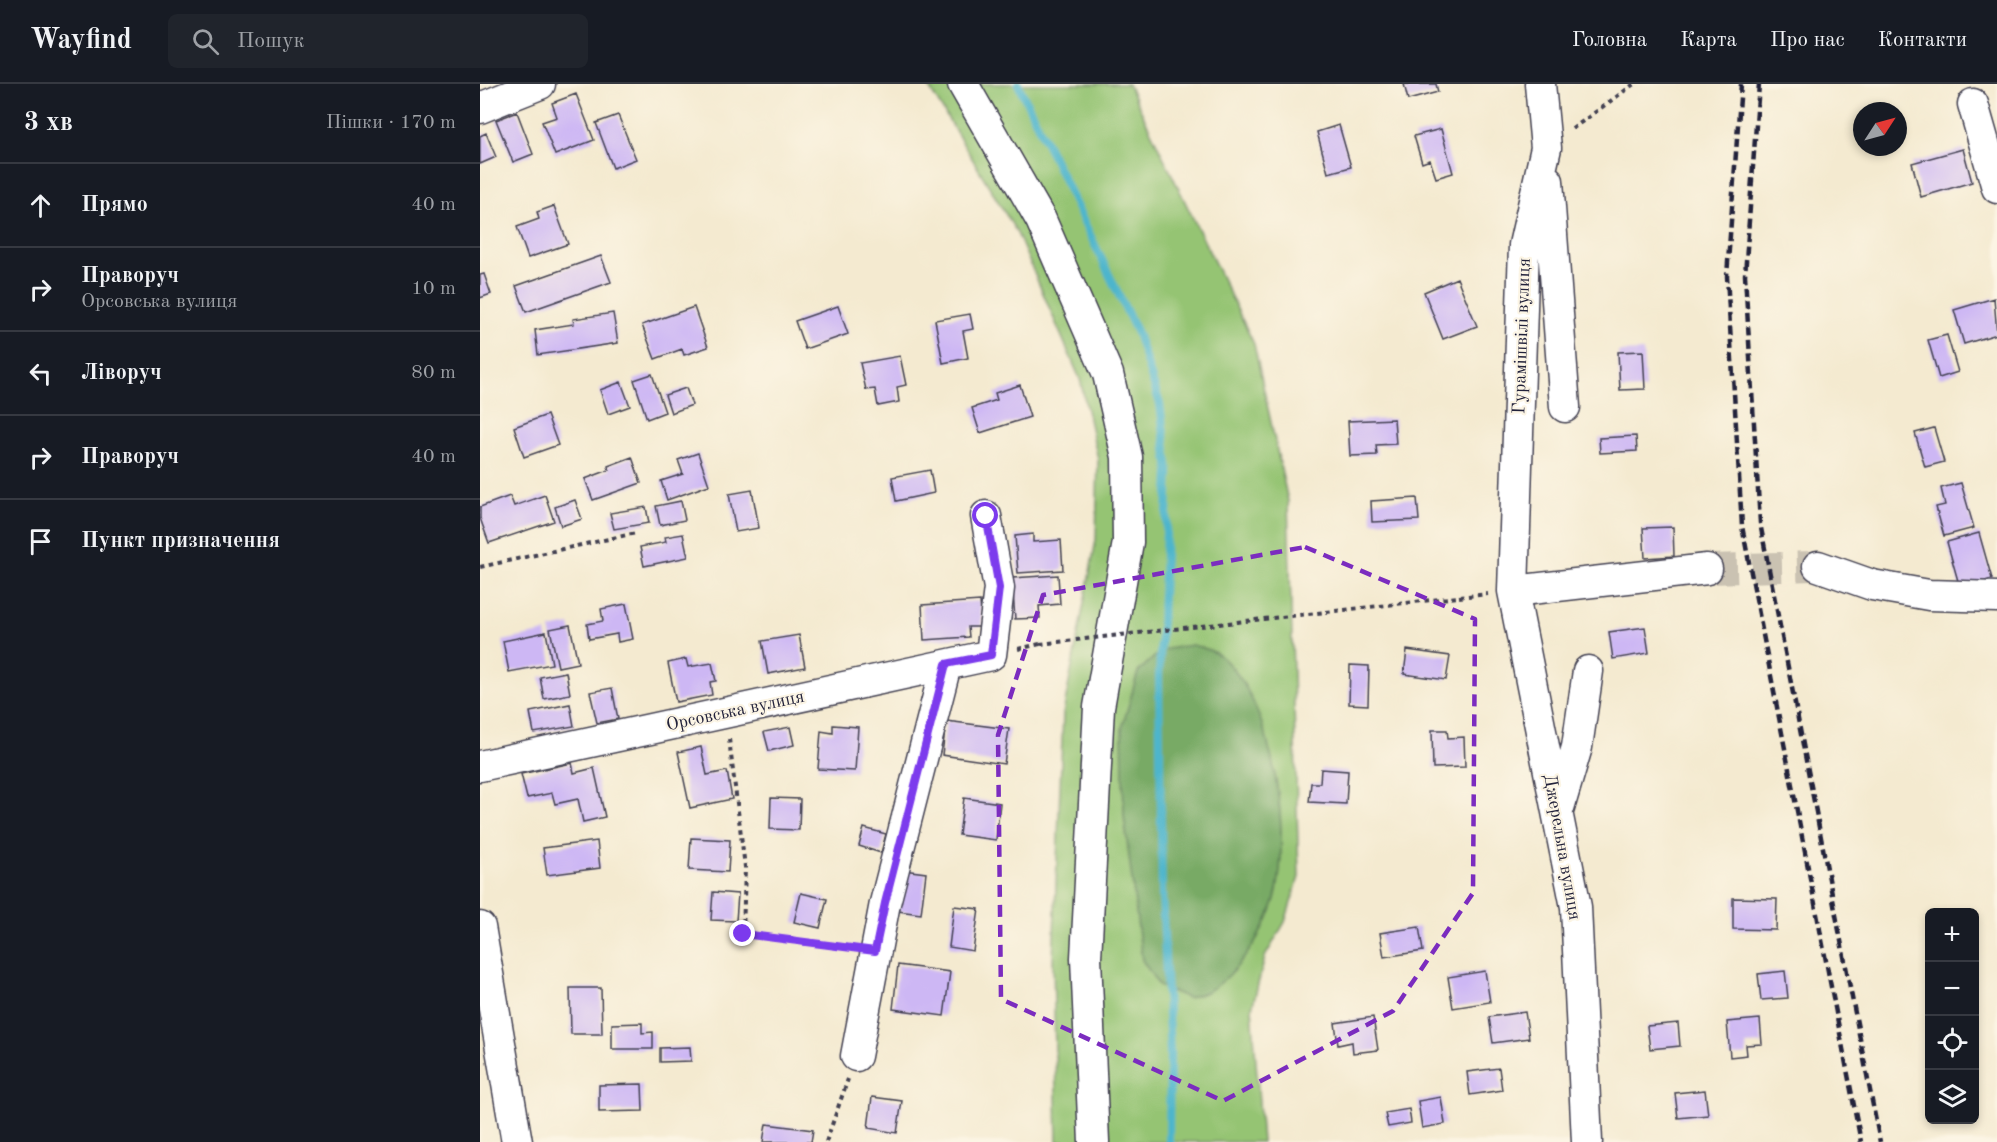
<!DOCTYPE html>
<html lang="uk">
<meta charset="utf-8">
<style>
body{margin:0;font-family:"Old Standard TT",serif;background:#20242c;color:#f1f3f6}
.controls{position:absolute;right:18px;bottom:18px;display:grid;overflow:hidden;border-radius:9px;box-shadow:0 3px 9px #0003}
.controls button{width:54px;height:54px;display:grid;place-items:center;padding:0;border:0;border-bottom:2px solid #363941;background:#171b24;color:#f1f3f6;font:30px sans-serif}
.compass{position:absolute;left:1373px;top:18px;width:54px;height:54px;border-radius:50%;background:#171b24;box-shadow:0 3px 9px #0003;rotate:54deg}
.stop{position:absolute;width:18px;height:18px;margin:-14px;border:4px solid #7c3aed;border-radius:50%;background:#fff}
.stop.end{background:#7c3aed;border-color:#fff;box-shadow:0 2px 6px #0008}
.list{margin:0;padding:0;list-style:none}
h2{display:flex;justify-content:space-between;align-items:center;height:78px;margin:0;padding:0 24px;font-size:26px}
h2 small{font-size:20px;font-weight:400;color:#9ea1a6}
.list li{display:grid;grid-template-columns:39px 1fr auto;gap:18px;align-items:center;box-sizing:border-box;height:84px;padding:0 24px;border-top:2px solid #363941}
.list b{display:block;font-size:22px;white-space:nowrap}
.list p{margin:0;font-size:20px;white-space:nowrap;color:#9ea1a6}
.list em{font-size:20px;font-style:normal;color:#9ea1a6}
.icon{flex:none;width:33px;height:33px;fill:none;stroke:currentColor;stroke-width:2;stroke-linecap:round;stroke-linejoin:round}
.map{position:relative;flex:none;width:1517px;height:1058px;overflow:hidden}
header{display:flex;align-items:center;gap:36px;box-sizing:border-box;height:84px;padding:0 30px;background:#171b24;border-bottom:2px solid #363941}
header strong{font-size:28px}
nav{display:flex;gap:33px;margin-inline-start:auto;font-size:21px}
.search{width:420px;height:54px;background:#20242c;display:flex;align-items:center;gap:15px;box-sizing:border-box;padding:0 21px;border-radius:9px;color:#9ea1a6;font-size:22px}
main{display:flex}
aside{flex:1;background:#171b24}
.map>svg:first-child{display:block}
.green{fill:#95c473;stroke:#5c7357;stroke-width:1.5}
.forest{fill:#78aa65;stroke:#4d6650;stroke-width:1.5}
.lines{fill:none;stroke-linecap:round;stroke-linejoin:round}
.stream{stroke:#4eb5cc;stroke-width:8}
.building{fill:#cdb7f4}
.minor-tunnel{stroke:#cac2b2;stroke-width:30;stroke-dasharray:30 15;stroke-linecap:butt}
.minor-casing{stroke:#424051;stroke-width:33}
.path{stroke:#424051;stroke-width:4;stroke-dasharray:4.5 4.5;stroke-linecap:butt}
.minor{stroke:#fff;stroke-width:30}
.rail{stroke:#22223b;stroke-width:4.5;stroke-dasharray:9 4.5;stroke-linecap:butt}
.path-bridge{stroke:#424051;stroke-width:4;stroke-dasharray:4.5 4.5;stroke-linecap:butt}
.route{stroke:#7c3aed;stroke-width:8}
.marked{fill:none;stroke:#7b2cbf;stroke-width:4.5;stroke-dasharray:12 8;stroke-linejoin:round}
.labels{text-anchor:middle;stroke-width:4.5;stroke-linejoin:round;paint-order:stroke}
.street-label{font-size:18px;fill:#22223b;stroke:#fcf5e5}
</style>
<header>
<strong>Wayfind</strong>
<div class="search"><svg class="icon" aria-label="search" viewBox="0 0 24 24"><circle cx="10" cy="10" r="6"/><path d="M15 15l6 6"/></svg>Пошук</div>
<nav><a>Головна</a><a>Карта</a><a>Про нас</a><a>Контакти</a></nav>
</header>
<main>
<aside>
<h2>3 хв<small>Пішки · 170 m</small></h2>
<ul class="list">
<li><svg class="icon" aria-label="ahead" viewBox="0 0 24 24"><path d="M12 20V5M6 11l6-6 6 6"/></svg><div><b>Прямо</b></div><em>40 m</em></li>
<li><svg class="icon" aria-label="right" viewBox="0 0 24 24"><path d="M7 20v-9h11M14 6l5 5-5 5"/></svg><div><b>Праворуч</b><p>Орсовська вулиця</p></div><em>10 m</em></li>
<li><svg class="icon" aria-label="left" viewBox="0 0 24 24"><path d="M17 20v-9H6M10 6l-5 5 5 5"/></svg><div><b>Ліворуч</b></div><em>80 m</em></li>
<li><svg class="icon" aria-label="right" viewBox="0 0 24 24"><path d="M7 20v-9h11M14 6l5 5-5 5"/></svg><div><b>Праворуч</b></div><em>40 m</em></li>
<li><svg class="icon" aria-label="arrive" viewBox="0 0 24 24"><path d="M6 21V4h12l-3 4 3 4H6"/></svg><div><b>Пункт призначення</b></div></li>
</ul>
</aside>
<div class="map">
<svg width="1517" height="1058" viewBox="0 0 1517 1058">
<rect width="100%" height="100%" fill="#fcf5e5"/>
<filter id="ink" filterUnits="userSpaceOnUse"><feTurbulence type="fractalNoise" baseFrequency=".0167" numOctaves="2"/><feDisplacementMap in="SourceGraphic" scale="12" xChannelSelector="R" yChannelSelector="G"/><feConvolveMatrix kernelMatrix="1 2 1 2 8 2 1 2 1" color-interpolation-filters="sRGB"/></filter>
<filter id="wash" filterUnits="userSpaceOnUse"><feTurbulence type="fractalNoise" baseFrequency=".008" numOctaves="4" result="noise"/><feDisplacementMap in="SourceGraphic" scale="24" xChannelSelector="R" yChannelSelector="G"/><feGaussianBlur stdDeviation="1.35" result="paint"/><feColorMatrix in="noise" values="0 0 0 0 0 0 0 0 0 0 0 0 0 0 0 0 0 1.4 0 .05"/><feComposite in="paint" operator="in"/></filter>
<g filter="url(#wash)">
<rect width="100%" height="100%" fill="#f4ead0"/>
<path class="green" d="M447 0H648L774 260 808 417 819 793 805 838 785 873 772 924 782 1058H577L573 876 583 630 616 456 618 375 600 295 536 147Z"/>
<path class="forest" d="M712 561C724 564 736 567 745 576 794 623 812 751 795 815 786 846 758 890 730 906 723 910 715 911 708 914L679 902 662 876 644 732 642 644 658 588 682 566Z"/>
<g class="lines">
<path class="stream" d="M538 0 657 249 680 320 689 388 679 593 682 811 690 968 689 1058"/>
</g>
<g id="blocks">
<path class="building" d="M924 0H956L958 8 928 16Z
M96 10 114 56 75 71 62 38 77 33 72 19Z
M37 28 53 70 33 78 16 36Z
M138 31 156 75 133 84 116 39Z
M859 41 871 83 848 89 837 48Z
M961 45 973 89 956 94 950 76 942 79 934 52Z
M6 49 16 73 0 80V52Z
M1483 65 1492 98 1441 113 1432 79Z
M74 122 88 160 48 174 37 143 59 135 57 128Z
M121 172 131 198 46 228 36 202Z
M4 190 11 210 0 214V191Z
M977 194 997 242 963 255 944 208Z
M1514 214 1517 250 1484 260 1474 226Z
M358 222 368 250 325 265 315 237Z
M214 223 228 263 204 271 202 265 175 275 162 241Z
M133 229 138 259 58 271 55 246 94 240 93 235Z
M490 230 493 245 483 247 488 274 463 279 455 236Z
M1467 251 1478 288 1459 294 1448 256Z
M1163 267 1165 305 1140 306 1138 268Z
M420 272 426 301 417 303 419 318 398 322 395 305 386 306 380 279Z
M172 290 185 328 167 335 154 296Z
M141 298 150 322 128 330 120 306Z
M540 301 550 333 500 349 492 324 517 316 515 309Z
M206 304 212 321 191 329 185 311Z
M67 331 78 361 44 373 34 343Z
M914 335 916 360 896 361 897 371 870 372 868 337Z
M1454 344 1464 378 1445 383 1435 349Z
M1156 352 1157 367 1120 369 1119 354Z
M218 369 229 401 187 416 181 397 203 390 198 376Z
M152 373 161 399 113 416 105 395 129 386 128 382Z
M450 386 454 409 416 417 412 393Z
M1481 399 1494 444 1464 452 1456 423 1465 421 1461 404Z
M272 406 279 444 256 448 249 410Z
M65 411 74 437 9 459 0 434V423L30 412 34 422Z
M937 414 939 436 892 438 891 417Z
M95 416 102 435 81 442 75 423Z
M201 417 205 436 180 441 176 422Z
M166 423 169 439 134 445 130 429Z
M1193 443 1194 472 1165 474 1163 444Z
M1499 449 1512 495 1480 504 1467 458Z
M203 450 208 473 164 482 160 463 186 458 185 453Z
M553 450V458L581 456 583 486 538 489 535 452Z
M578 491 580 520 559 522 560 534 535 535 532 494Z
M500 517 502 543H488L489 553 444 556 442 521Z
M146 520 153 555 138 558 137 550 109 555 107 540 123 537 121 525Z
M90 541 98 579 78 583 70 545Z
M1165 543 1169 569 1133 575 1129 548Z
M66 548 72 580 29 588 23 557Z
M319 551 325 583 288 590 282 557Z
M927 566 970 572 966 596 924 590Z
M206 575 208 583 232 579 236 597 230 598 232 611 196 618 188 579Z
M870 581 889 582 888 621 869 620Z
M86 588 90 610 64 615 60 593Z
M132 604 138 635 117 639 110 608Z
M90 620 94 642 54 649 50 628Z
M466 637 529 645 524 680 462 671Z
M353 641 378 643 375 687 338 685 341 647 353 649Z
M310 643 314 661 289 667 284 648Z
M952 646H967L968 654 984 653 985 683 953 684Z
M221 663 227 691 247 687 252 715 210 724 198 668Z
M92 679 94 689 114 684 125 733 103 738 98 715 75 720 72 709 47 714 41 690Z
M841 685 868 687 866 720 829 718 831 699H840Z
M291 714 320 715 319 746 290 745Z
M484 714 520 719 516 756 479 751Z
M384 744 406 750 401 769 379 762Z
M211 754 250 756 248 788 209 786Z
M117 757 120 784 67 791 63 764Z
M423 786 446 789 441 830 418 827Z
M233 808 258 810 256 837 231 836Z
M321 809 347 815 340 844 314 838Z
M1253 814 1297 815 1296 846 1253 845Z
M474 822 499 825 493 867 469 863Z
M939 843 943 867 904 873 900 849Z
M418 881 470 888 464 932 413 925Z
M1005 887 1010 918 973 924 968 893Z
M1305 887 1308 914 1281 916 1278 890Z
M90 904H121L122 950H91Z
M1045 928 1049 954 1013 959 1009 933Z
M893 933 898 966 873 969 872 958 858 961 855 939Z
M1280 935 1282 960 1266 961 1267 971 1250 973 1247 938Z
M162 939V949L173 948V965H132V940Z
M1198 939 1200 962 1170 965 1167 942Z
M210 963 211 977 180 978V964Z
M1019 984 1022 1006 990 1011 987 988Z
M162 1000 163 1027 119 1028V1001Z
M1225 1006 1228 1031 1198 1034 1195 1009Z
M392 1013 422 1017 417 1049 388 1044Z
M961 1013 965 1040 942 1044 938 1017Z
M929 1025 931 1039 908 1043 905 1029Z
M286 1040 333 1046 331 1058H283Z"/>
</g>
</g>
<g filter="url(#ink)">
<use href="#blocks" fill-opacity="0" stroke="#424051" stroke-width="1.5"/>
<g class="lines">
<path class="minor-tunnel" d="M1227 485 1338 482"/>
<defs>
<path id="minor" d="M483 0 561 136 628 290 647 373 648 458 619 623 606 874 614 1058
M1060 0 1066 64 1044 161 1033 507 1096 823 1107 1058
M1493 20 1517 104
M0 24 60 0
M1068 97 1085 323
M1338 482 1392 501 1449 511 1517 513
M1033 507 1227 485
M0 682 511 571 519 504 506 432
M1079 724 1097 663 1108 587
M0 843 37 1058
M376 972 405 819 466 581"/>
</defs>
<use href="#minor" class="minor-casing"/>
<path class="path" d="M1092 45 1154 0
M0 483 156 449
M979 513 1008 510
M538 565 560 560
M249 655 265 783 263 850 371 864
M346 1058 368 995"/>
<use href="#minor" class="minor"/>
<path class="rail" d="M1261 0 1247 192 1262 442 1381 1058
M1279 0 1265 191 1280 439 1400 1058"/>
<path class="path-bridge" d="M560 560 979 513"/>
</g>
</g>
<g class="lines" filter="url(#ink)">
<path class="route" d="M263 850 395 867 405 819 466 580 511 571 519 504 506 432"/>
</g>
<path class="marked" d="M825 463 995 535 993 809 913 927 743 1017 521 915 518 651 563 511Z"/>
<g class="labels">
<g class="street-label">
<text transform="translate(1041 252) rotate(-88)" y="6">Гурамішвілі вулиця</text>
<text transform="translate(255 626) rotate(-12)" y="6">Орсовська вулиця</text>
<text transform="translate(1083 763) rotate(80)" y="6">Джерельна вулиця</text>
</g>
</g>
</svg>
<div class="controls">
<button>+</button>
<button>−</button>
<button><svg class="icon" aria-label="locate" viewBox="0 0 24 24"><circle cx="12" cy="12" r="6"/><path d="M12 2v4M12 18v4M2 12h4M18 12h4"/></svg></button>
<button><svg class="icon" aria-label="layers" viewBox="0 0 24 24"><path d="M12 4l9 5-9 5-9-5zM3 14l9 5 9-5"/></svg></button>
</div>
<svg class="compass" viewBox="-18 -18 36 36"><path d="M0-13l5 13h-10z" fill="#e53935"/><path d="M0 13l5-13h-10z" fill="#9ea1a6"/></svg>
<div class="stop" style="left:506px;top:432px"></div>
<div class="stop end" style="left:263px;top:850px"></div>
</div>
</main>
